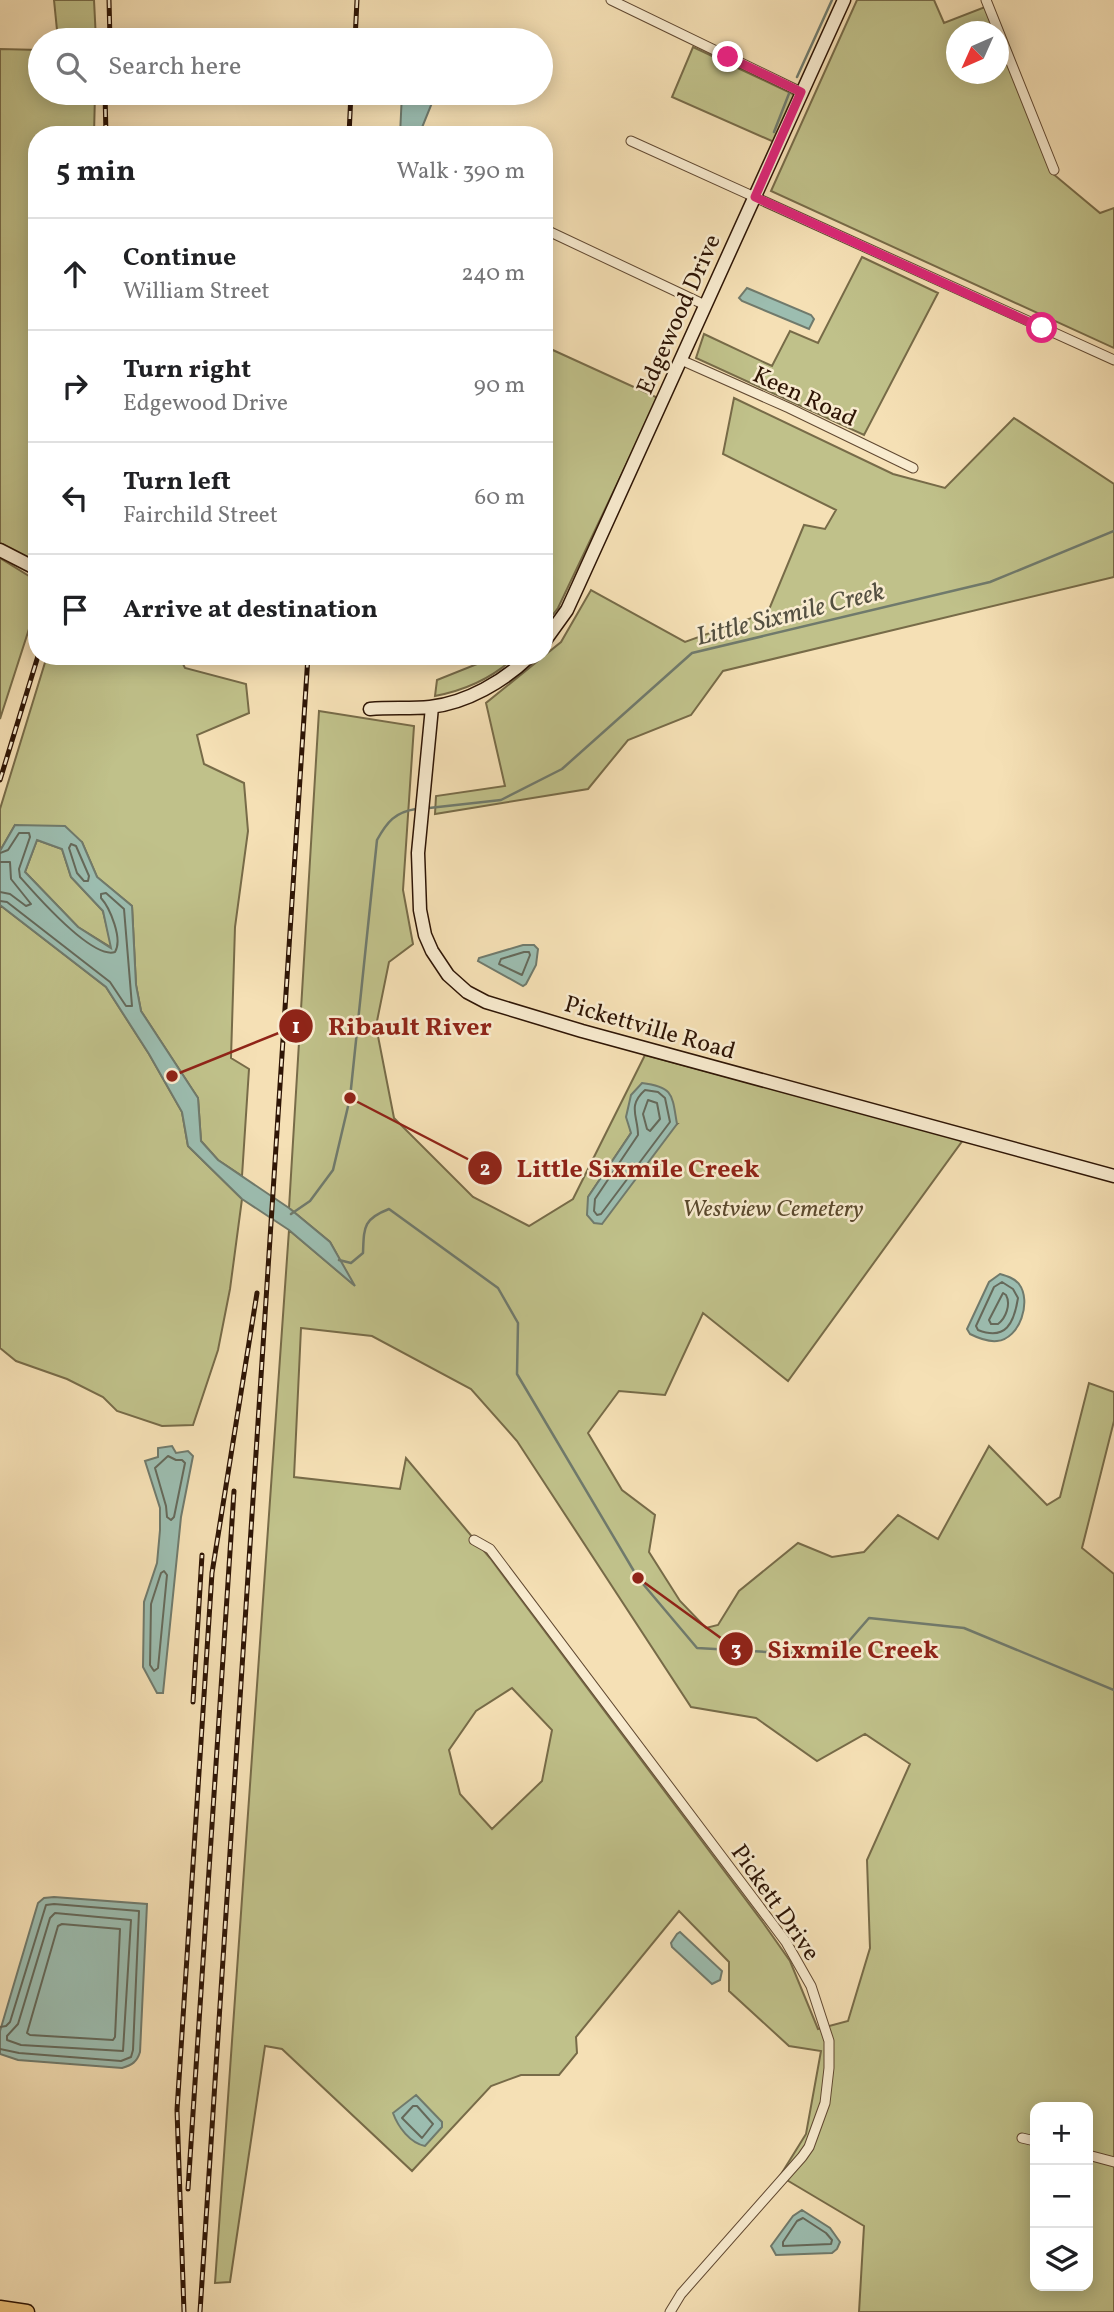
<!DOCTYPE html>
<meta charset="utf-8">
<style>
body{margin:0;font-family:Vollkorn,serif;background:#f6f6f6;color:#202124}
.controls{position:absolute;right:21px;bottom:21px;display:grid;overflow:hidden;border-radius:14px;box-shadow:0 4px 18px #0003}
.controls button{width:63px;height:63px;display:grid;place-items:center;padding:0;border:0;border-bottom:2px solid #e0e0e0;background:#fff;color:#202124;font:35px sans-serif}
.compass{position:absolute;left:946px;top:21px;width:63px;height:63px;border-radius:50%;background:#fff;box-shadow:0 4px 18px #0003;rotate:225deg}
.stop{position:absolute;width:21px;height:21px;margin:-16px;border:5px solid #db2777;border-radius:50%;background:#fff}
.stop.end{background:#db2777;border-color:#fff;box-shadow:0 2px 7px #0008}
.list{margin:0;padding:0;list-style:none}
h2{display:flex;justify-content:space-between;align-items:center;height:91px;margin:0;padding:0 28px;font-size:30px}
h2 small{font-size:23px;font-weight:400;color:#757577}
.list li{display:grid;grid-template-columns:46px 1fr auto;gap:21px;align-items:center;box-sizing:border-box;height:112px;padding:0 28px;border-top:2px solid #e0e0e0}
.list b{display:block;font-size:26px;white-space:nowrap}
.list p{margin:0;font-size:23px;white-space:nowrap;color:#757577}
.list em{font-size:23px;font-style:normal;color:#757577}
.icon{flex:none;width:38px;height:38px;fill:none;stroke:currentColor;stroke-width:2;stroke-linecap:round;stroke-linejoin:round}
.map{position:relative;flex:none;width:1114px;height:2312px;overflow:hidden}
.search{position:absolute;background:#fff;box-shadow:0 4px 18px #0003;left:28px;top:28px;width:525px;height:77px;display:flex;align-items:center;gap:18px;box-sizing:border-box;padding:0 24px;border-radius:38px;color:#757577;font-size:26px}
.panel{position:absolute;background:#fff;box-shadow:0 4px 18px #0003;left:28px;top:126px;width:525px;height:539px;border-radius:28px}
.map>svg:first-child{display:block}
.green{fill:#c0c18a;stroke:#776b48;stroke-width:2;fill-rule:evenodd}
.water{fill:#9cbdb0;stroke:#707a6c;stroke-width:2;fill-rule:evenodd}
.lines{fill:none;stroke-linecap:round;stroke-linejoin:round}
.shore{stroke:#65695a;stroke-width:2}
.stream{stroke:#707a6c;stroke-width:2.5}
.street-casing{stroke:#604831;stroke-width:11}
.secondary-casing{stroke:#2e1505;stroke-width:15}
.primary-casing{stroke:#2e1505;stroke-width:17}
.street{stroke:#f8ebcf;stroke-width:9}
.secondary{stroke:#f8ebcf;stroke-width:12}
.primary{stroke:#eac07a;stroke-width:14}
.rail-casing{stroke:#2e1505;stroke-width:5}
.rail{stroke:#f8ebcf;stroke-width:2.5;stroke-dasharray:8;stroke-linecap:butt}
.route{stroke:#db2777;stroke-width:9}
.labels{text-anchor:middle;stroke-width:5;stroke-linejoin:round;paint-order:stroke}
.street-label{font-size:24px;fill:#2e1505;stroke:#f8ebcf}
.park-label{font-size:24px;font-style:italic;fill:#5a492d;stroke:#f8ebcf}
.water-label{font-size:26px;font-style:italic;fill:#545041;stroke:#f8ebcf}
.leader{fill:none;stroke:#8f2418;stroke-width:2.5}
.callout-dot{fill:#8f2418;stroke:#f8ebcf;stroke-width:2.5}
.mark-label{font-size:21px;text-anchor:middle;font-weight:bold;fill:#fff}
.callout-label{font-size:26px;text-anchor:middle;font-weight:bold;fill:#8f2418;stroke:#f8ebcf;stroke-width:5;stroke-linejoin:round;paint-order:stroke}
</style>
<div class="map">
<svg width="1114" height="2312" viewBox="0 0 1114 2312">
<rect width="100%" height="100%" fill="#f5e0b5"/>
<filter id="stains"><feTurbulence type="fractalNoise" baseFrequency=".00286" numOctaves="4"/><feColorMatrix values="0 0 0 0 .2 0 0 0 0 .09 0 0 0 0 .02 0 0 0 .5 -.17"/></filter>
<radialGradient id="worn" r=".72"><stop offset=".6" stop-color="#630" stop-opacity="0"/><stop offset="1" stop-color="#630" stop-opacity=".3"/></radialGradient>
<path class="green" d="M54 0H94L96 40H58Z
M857 0H934L944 23 985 7 995 31 956 32V74H998L999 41 1052 173 1100 213 1114 208V348L771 191Z
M693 47 795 95 774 142 672 97Z
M0 49 40 50V93H95L94 135H37V563L0 543Z
M862 257 938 293 864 435 696 358 704 334 772 366 790 331 818 343Z
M544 346 658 398 558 608 544 626V603L551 591 544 529Z
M734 398 893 474 945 488 1014 418 1114 484V577L723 671 691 715 628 740 588 789 435 814 436 796 505 786 486 703 561 642 591 590 685 642 768 612 804 525 825 529 836 510 723 454Z
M0 558 37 581V604L0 719Z
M47 656H179L185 668 246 684 249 713 197 735 204 764 244 783 248 831 235 927 231 1058 249 1069 242 1176 218 1160 201 1141 198 1098 141 1011 136 985 132 906 97 877 82 842 15 825 0 851V809Z
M497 656H516C493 678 467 690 435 696L437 680Z
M319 711 414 726 403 890 413 944 389 962 376 1026 394 1118 473 1197 529 1226 573 1199 645 1055 963 1140 788 1381 703 1313 665 1395 619 1391 588 1433 622 1490 655 1515 649 1552 680 1601 706 1628 718 1625 739 1591 798 1543 832 1557 864 1552 898 1515 938 1539 989 1446 1047 1505 1060 1497 1089 1383 1114 1392V1421L1082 1548 1114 1574V2312H859L864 2226 780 2176 806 2134 821 2051 789 2046 729 1991V1962L679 1911 576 2037 577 2053 559 2075H521L491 2086 412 2171 282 2049 265 2046 230 2282 215 2283 289 1230 353 1284 330 1242 289 1208ZM630 1124H677L588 1197 631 1133ZM301 1328 372 1336 471 1389 517 1441 691 1707 756 1718 817 1761 865 1734 910 1764 867 1860 870 1948 848 2021 818 2029 790 1961 764 1924 490 1558 406 1458 400 1489 294 1477ZM512 1688 552 1730 542 1781 492 1829 460 1794 449 1750 476 1711ZM1035 2107H1088V2286H1035Z
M37 840 62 849 71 877 103 911 112 948 78 927 25 872Z
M0 905 106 987 149 1054 182 1112 188 1146 242 1199 230 1289 218 1350 193 1425 162 1426 117 1411 103 1397 67 1379 16 1361 0 1348Z"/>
<path class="water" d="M402 93H436L419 135H400Z
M747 288 811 315 814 319 809 329 742 301 739 298Z
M15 825 65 826 82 842 97 877 132 906 136 985 141 1011 198 1098 201 1141 218 1160 289 1208 330 1242 355 1286 289 1230 242 1199 188 1146 182 1112 149 1054 106 987 0 905V851ZM37 840 62 849 71 877 103 911 111 948 78 927 25 872Z
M523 945H534L538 949 536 965 526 984 523 986 478 961 479 958Z
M642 1083C674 1087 672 1095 677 1124L602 1224 594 1223 587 1215 588 1197 631 1133 626 1117 631 1095Z
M1000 1274C1007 1276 1014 1278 1019 1284 1032 1301 1020 1339 997 1341 988 1342 978 1338 970 1334L967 1329 989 1282Z
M172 1446 176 1453 188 1451 193 1456 181 1517 163 1693H157L143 1667 144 1602 157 1563 160 1530V1508L145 1461 158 1457V1448Z
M54 1897 147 1904 140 2052C137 2062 132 2065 122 2068L18 2060 0 2054V2031L38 1903 44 1898Z
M680 1932 722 1971 720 1980 712 1984 672 1947 671 1943 677 1934Z
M416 2095 442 2122V2127L425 2146C410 2143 398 2127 393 2113Z
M802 2210 830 2228 840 2242 837 2249 832 2253 776 2255 771 2246 793 2216Z"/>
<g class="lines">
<path class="shore" d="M71 844 76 846 89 876 88 881H84L77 873 69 848Z
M0 853 8 850 19 833H29L30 837 19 869 20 877C35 894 92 960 115 952 123 939 110 908 101 898V894L106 893 124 909 132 1006H126L110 982 7 902 0 901
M0 862H10L11 879 31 904 26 906 10 894 0 892
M524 952H529L530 955 522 975 499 964 501 959Z
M645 1090 658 1092 665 1098 670 1122 601 1214 597 1215 594 1211 595 1199 638 1135C638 1116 627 1106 645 1090Z
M648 1100 657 1103 660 1119 650 1131 647 1129 643 1114Z
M1002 1282 1013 1289 1018 1298C1014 1323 1006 1341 978 1330L976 1326 994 1287Z
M1003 1293 1006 1295C1011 1304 1006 1318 998 1324H991L989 1320Z
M168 1456 176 1460H182L185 1463 174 1517 171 1520 167 1517 166 1506 155 1468Z
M164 1571 167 1575 158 1668 154 1671 150 1665 151 1604 161 1573Z
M55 1913 131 1920 123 2051 21 2045 7 2040V2036L18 2024 50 1918Z
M62 1924 120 1929 115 2037 113 2040 30 2035 27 2033 58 1926Z
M0 2027 6 2026 10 2022 46 1905 54 1904 139 1911 133 2050 131 2057 121 2061 19 2053 0 2049
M413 2106H417L433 2124 422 2138 402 2118Z
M803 2218 826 2233 832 2240 831 2244 783 2246V2242L797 2221Z"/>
<path class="stream" d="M797 77 832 0
M774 132 790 91
M429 808 501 800 562 769 692 653 990 582 1114 531
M291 1214 310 1201 333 1170 350 1098 377 840C387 822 395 812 416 809
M339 1260 351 1263 363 1253C364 1227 363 1219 389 1209L498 1288 518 1323 517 1374 638 1578 697 1648 836 1656 869 1618 964 1628 1114 1690"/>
<defs>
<path id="street" d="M611 0 801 92
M986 0 1054 170
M631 141 1114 360
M544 229 705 305
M681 360 789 408 913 468
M474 1540 490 1549 786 1942 811 1986 829 2041V2068L825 2103 809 2147 802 2157 681 2294 670 2312
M1022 2138 1035 2141
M1088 2155 1114 2162"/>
<path id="secondary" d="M0 550 37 569
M544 642 567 610 578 586 844 0
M432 707 418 853 420 910 425 935 432 951 448 975 467 992 486 1002 582 1031 1114 1176
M370 709C390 707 410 709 430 707 467 703 504 681 530 656"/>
<path id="primary" d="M0 2308 27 2312"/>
</defs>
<use href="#street" class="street-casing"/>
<use href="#secondary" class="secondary-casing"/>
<use href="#primary" class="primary-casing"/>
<use href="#street" class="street"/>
<use href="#secondary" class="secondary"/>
<use href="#primary" class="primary"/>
<defs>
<path id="rail" d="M109 0 110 40
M355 40 357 0
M105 93 106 135
M349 135 351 93
M0 780 38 656
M193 1702 202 1555
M188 2189 234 1491
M184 2312 177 2110 212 1573 257 1293
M200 2312 308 656"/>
</defs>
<use href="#rail" class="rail-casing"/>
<use href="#rail" class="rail"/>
</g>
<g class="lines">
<path class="route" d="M728 57 801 92 755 197 1042 328"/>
</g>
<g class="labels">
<g class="street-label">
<text transform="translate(678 314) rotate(-66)" y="8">Edgewood Drive</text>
<text transform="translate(805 396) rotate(25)" y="8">Keen Road</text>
<text transform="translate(650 1027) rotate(16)" y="8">Pickettville Road</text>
<text transform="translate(776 1902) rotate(55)" y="8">Pickett Drive</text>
</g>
<g class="park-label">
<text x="773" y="1216">Westview Cemetery</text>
</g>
<g class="water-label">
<text transform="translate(790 613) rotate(-14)" y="9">Little Sixmile Creek</text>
</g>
</g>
<path class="leader" d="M172 1076L296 1026M350 1098L485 1168M638 1578L736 1649"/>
<g class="callout-dot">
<circle cx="172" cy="1076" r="7"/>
<circle cx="350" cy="1098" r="7"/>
<circle cx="638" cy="1578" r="7"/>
<circle cx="296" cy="1026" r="18"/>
<circle cx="485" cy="1168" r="18"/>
<circle cx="736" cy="1649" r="18"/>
</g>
<g class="mark-label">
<text x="296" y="1033">1</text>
<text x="485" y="1175">2</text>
<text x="736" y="1656">3</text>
</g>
<g class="callout-label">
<text x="410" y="1035">Ribault River</text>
<text x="638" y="1177">Little Sixmile Creek</text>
<text x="853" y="1658">Sixmile Creek</text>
</g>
<rect width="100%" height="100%" filter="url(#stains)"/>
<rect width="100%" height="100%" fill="url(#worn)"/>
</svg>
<div class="controls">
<button>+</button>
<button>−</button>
<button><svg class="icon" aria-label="layers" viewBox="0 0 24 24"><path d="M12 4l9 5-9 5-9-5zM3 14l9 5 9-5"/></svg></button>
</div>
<svg class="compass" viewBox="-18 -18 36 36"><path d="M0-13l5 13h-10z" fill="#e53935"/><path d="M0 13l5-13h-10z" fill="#757577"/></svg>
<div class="stop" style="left:1042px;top:328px"></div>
<div class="stop end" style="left:728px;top:57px"></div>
<div class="search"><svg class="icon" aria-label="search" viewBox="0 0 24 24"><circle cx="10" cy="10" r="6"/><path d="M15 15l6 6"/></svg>Search here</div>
<section class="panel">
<h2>5 min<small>Walk · 390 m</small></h2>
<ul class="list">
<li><svg class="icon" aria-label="ahead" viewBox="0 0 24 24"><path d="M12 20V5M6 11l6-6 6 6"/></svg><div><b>Continue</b><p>William Street</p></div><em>240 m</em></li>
<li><svg class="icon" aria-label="right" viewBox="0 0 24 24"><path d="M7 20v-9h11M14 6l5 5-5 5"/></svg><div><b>Turn right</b><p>Edgewood Drive</p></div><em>90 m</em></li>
<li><svg class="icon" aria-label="left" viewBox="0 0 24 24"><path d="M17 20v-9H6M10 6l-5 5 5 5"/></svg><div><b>Turn left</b><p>Fairchild Street</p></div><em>60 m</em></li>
<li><svg class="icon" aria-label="arrive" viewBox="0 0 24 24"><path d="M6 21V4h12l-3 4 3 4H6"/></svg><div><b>Arrive at destination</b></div></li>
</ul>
</section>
</div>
